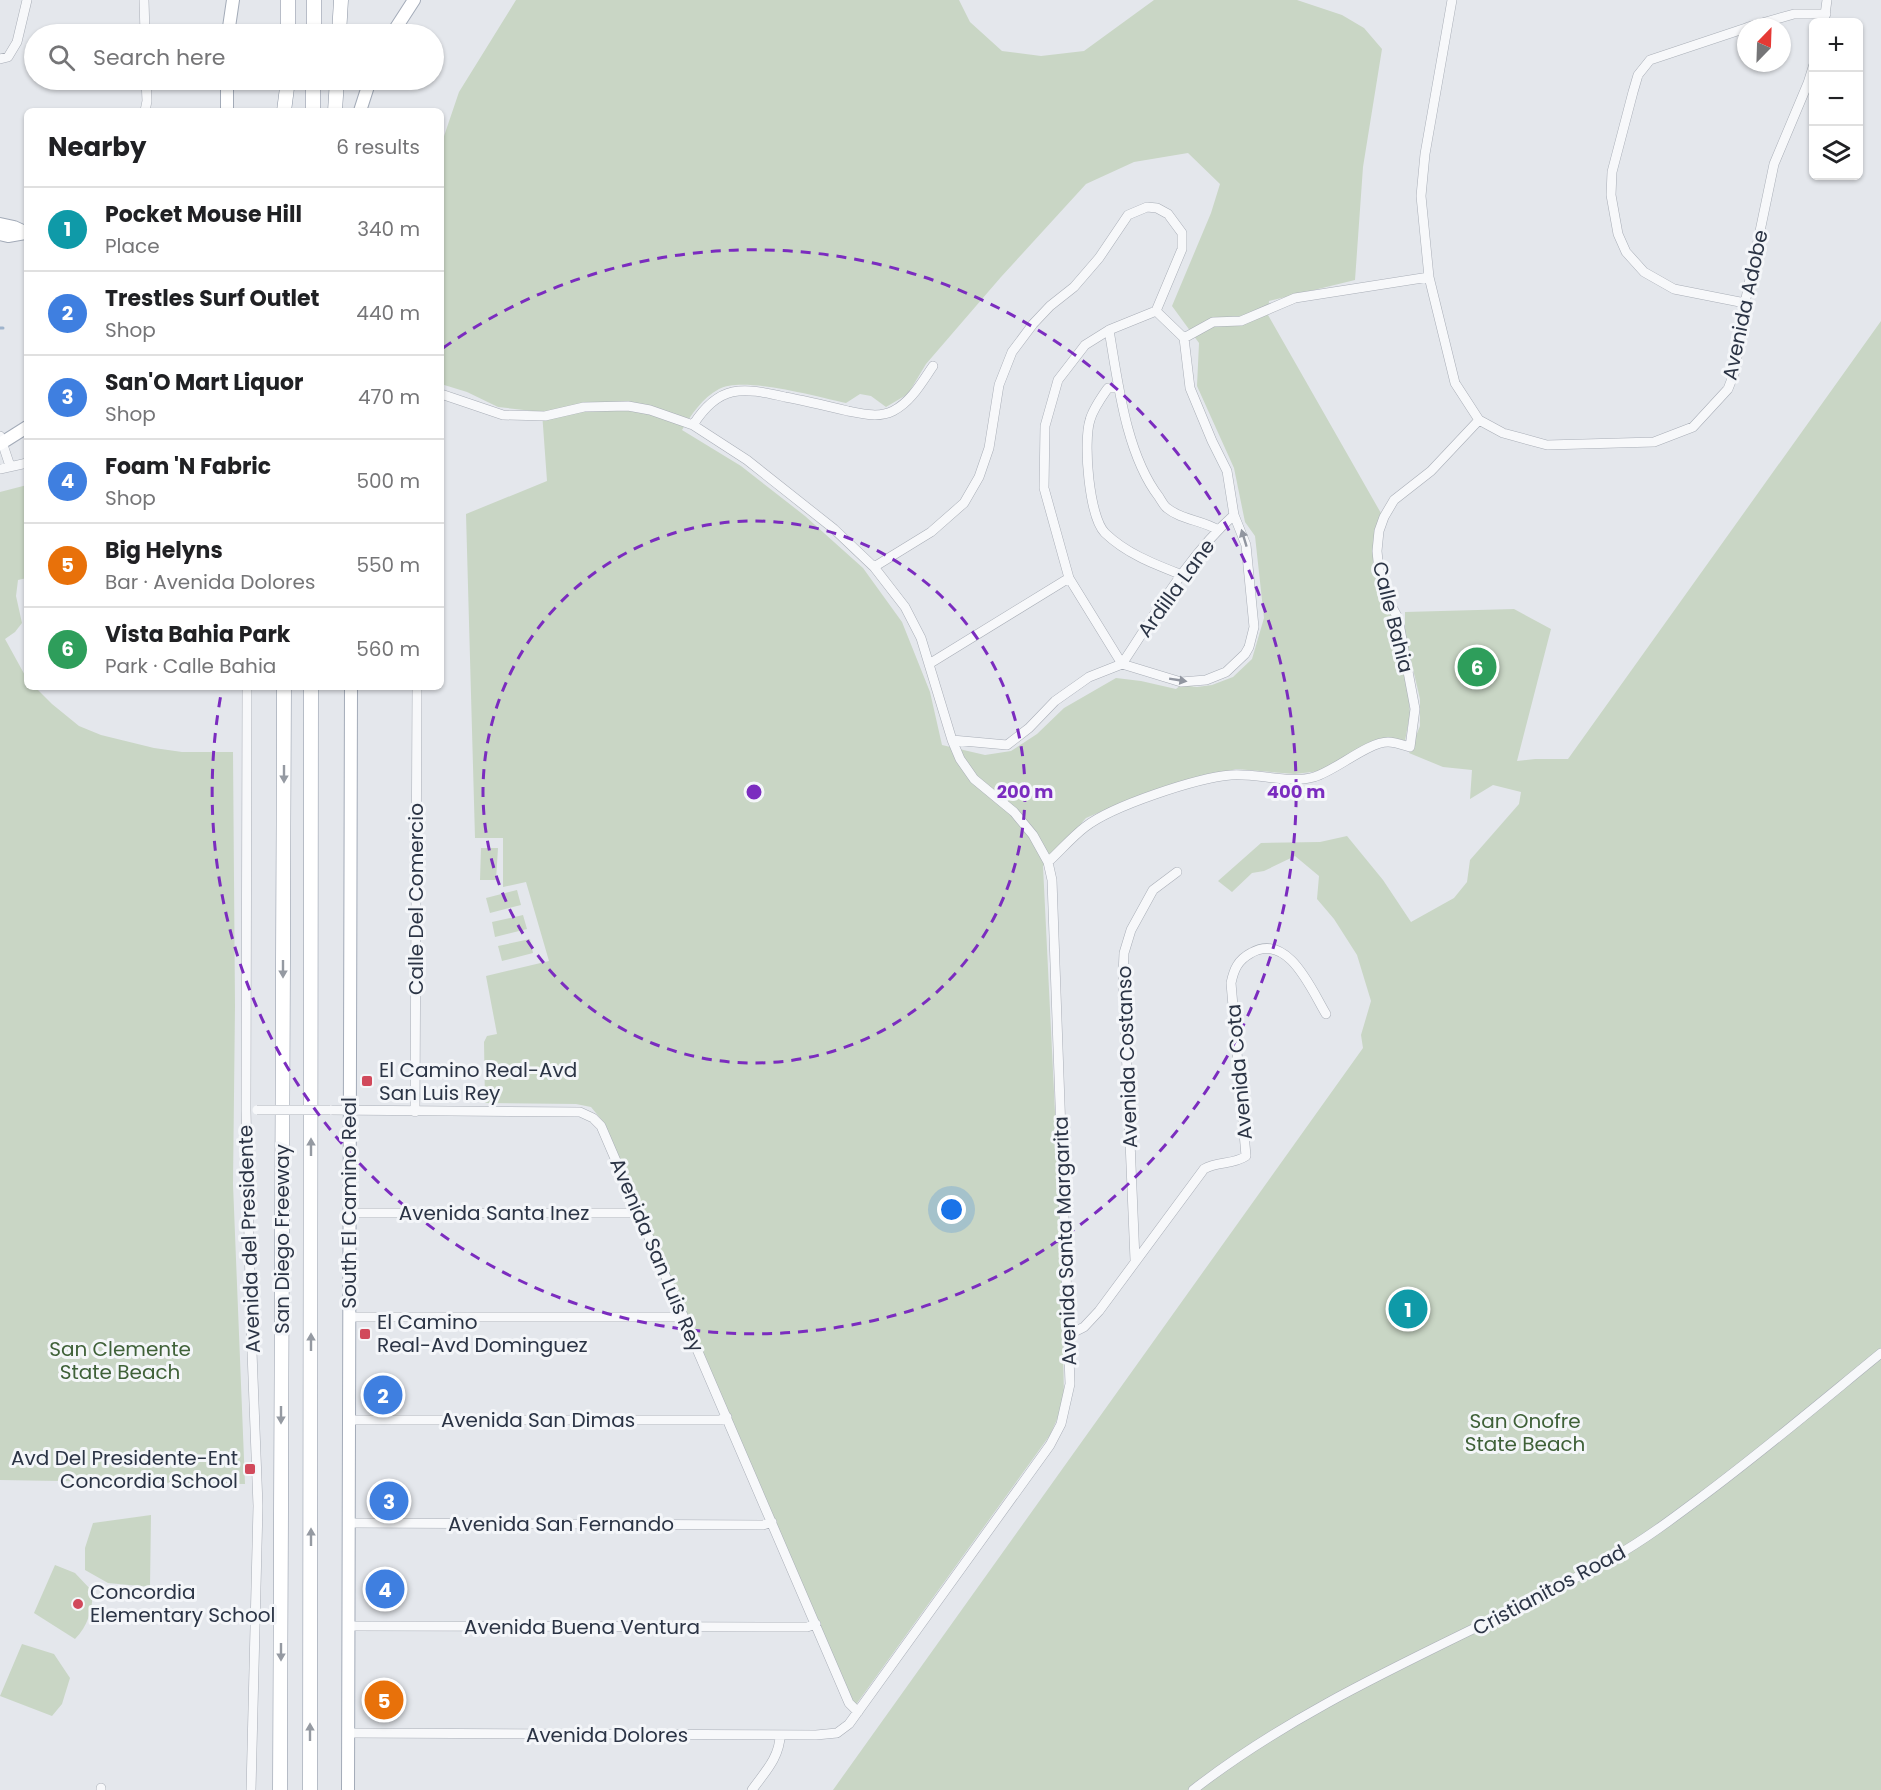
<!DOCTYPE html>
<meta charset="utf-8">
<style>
body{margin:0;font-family:Poppins,sans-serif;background:#f2f2f2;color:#202124}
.controls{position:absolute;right:18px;top:18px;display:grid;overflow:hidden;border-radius:9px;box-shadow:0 2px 4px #0004}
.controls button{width:54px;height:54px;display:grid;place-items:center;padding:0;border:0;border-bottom:2px solid #e0e0e0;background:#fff;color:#202124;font:30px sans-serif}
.compass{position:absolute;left:1737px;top:18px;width:54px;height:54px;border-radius:50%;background:#fff;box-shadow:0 2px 4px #0004;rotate:23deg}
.you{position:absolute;left:952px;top:1210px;width:21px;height:21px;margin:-15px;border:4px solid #fff;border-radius:50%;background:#1a73e8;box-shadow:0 0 0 9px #1a73e833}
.badge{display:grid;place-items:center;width:39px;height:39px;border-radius:50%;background:#2563eb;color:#fff;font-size:20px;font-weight:700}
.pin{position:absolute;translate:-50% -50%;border:3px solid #fff;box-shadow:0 2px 6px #0006}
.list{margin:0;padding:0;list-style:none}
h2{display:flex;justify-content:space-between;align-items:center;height:78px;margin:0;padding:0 24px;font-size:26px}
h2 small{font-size:20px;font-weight:400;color:#757577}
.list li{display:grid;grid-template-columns:39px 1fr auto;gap:18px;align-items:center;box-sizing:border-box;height:84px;padding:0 24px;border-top:2px solid #e0e0e0}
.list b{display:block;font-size:22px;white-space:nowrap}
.list p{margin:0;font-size:20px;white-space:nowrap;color:#757577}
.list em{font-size:20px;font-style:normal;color:#757577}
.icon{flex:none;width:33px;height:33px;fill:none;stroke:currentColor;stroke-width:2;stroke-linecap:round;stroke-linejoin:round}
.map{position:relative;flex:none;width:1881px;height:1790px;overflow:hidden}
.search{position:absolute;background:#fff;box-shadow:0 2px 4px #0004;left:24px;top:24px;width:420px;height:66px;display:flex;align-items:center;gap:15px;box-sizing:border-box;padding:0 21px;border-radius:33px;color:#757577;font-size:22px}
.panel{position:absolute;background:#fff;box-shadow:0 2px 4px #0004;left:24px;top:108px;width:420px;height:582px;border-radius:9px}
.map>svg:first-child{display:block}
.green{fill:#c9d6c5;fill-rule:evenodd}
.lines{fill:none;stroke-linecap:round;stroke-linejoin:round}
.stream{stroke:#9fb4cc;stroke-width:3}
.minor-casing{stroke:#a9aeb7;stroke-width:10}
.major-casing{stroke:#a3abb8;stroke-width:14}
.highway-casing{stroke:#8b94a3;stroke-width:15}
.minor{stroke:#f7f8fa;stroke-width:9}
.major{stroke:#fff;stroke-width:12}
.highway{stroke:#fff;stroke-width:14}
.minor-bridge-casing{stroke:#a9aeb7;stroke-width:10;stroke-linecap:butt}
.minor-bridge{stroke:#f7f8fa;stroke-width:9}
.oneway{fill:#9196a0}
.oneway2{fill:#959aa2}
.ring{fill:none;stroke:#7b2cbf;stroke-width:3;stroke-dasharray:10 8}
.poi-dot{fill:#d1495b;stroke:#f4f6f9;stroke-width:2}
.labels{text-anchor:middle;stroke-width:6;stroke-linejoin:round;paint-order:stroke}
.street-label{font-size:20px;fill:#2b3445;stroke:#f4f6f9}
.poi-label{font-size:20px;fill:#2b3445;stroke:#f4f6f9;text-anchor:start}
.park-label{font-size:20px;fill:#3f6138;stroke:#f4f6f9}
.centre{fill:#7b2cbf;stroke:#f4f6f9;stroke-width:3}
.ring-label{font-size:18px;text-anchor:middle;font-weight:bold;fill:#7b2cbf;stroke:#f4f6f9;stroke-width:6;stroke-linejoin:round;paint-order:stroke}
</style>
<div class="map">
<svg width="1881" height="1790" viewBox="0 0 1881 1790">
<rect width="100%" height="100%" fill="#e4e7ec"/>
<path class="green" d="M516 0H959L970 22 1002 51 1041 56 1084 51 1154 0H1297L1342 15 1364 28 1382 49 1363 167 1355 280 1269 301 1268 315 1382 515 1373 542 1376 581 1392 617 1408 689 1410 714 1405 741 1384 738 1320 771 1295 774 1236 769 1142 794 1086 818 1043 866 1060 1215 1064 1396 1058 1417 1050 1435 855 1706 605 1124 591 1107 576 1104 485 1103 484 1042 487 1036 497 1034 486 976 549 961 526 882 503 887V838H475L466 514 547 481 542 412 498 407 467 392 441 384V145L459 92ZM1188 153 1220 184 1211 213 1172 306 1199 343 1197 386 1234 468 1245 522 1255 536 1264 618 1252 659 1233 677 1212 685 1197 687 1181 685 1176 689 1141 681 1116 678 1064 708 1037 734 1011 751 985 755 942 745 930 692 902 622 863 568 805 516 741 466 682 430C692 414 702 398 719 389 744 376 817 397 846 403L860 394 871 396 886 407 908 394 926 364 1001 277 1086 184 1134 162Z
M1881 321V1790H833L1363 1048 1361 1035 1371 1001 1357 955 1334 919 1317 899 1319 876 1295 856 1264 871 1252 873 1232 892 1218 881 1261 843 1320 842 1347 836 1383 880 1411 922 1454 898 1467 882 1470 860 1519 804 1521 792 1493 785 1470 799 1472 770 1443 767 1409 753 1420 726V699L1405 635V612L1514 609 1551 629 1517 761 1535 759H1568Z
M27 485V578L18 580 16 596 22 623 15 632 5 639 27 679V687H35L52 704 79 726 101 735 154 748 182 752H233L235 1006 233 1184 245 1484 0 1480V492Z
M481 848H498L496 880H480Z
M517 890 521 905 490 913 486 898Z
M523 915 527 929 495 937 492 922Z
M530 939 533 953 502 961 498 946Z
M151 1515 150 1587 108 1583 85 1570V1548L93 1523Z
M55 1565 75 1573 93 1592C92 1610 88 1626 75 1639L34 1613Z
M22 1644 54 1654 70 1678 62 1704 52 1716 0 1696Z"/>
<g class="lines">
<path class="stream" d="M0 328H3"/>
<defs>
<path id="minor" d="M144 0 145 34
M1452 0 1425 154 1421 196 1429 277 1455 383 1479 420 1503 433 1547 445 1654 442 1693 427 1728 389 1735 371 1745 303 1774 164 1808 83 1814 64
M1824 22 1827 0
M1748 27 1794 14H1826
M0 59 8 57 17 42 27 0
M145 111 147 101 146 80
M1745 303 1674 289 1644 272 1626 252 1618 234 1611 195 1612 172 1633 92 1638 75 1650 60 1746 28
M1109 330C1118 383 1126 454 1159 497 1161 500 1164 506 1167 508 1181 520 1202 520 1218 530
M1184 338 1213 322 1241 321 1295 298 1429 277
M1119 388H1108C1101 398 1093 409 1090 420 1083 442 1089 517 1105 533 1127 554 1154 564 1182 575
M693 425C719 384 742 387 785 397 806 401 827 406 848 411 863 414 879 418 893 411 911 402 922 382 933 366
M0 436 10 466
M0 469 27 463
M874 567 931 532 964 503 979 477 989 448 999 385 1012 352 1033 324 1050 306 1074 287 1099 258 1128 215 1147 207 1157 208 1168 214 1182 233V249L1156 311
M929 664 1069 578
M1122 664 1069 578 1044 488 1045 426 1058 380 1085 345 1109 330 1156 311 1184 338
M1122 664C1156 613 1188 556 1234 515
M247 687 246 1110 251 1326 258 1506 251 1790
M952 740 1007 745 1029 728 1055 701 1089 677 1122 664 1181 682 1206 680 1226 672 1245 654 1249 647 1254 627 1246 545 1234 515 1227 471 1212 441 1190 388 1184 338
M1048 862C1060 851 1072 837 1085 827 1112 806 1196 778 1231 775 1257 773 1290 784 1314 777 1335 771 1368 742 1388 742 1395 742 1403 745 1410 747L1415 709 1398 618 1387 598 1379 571 1377 551 1379 531 1384 517 1394 500 1431 471 1479 420
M330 1110 580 1112 593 1118 601 1126 849 1703 858 1712
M415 1112 417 687
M350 1213H632L639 1210
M1135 1260 1123 975 1124 953 1131 930 1153 890 1177 872
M349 1317H674L683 1315
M1070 1334 1084 1327 1099 1311 1204 1169C1218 1161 1233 1165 1246 1156L1231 983C1234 969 1238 960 1251 953 1288 932 1311 989 1326 1014
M349 1420H720L727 1417
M349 1523 763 1525 772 1522
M348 1626 807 1627 816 1624
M348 1733 816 1735 837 1733 849 1724 1050 1445 1061 1424 1070 1384 1052 880 1048 862 1033 835 1014 812 974 779 960 759 952 740 921 638 905 607 874 567 834 529 747 460 693 425 650 410 628 406 584 407 545 416 503 415 441 394
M101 1790V1788
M752 1790C764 1773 780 1757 780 1735
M1193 1790C1320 1691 1474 1635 1614 1557 1644 1540 1672 1519 1700 1498 1762 1452 1821 1402 1881 1353"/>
<path id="major" d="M228 34 233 0
M392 34 414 0
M227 80V111
M360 111 370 80
M0 224 14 227 27 233
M0 234 8 236 25 233
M0 444 27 427
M348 1790 351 687"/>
<path id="highway" d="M288 0V34
M314 34V0
M339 34 341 0
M284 111 288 80
M313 111V80
M335 111 337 80
M280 1790 284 687
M310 1790 311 687"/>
</defs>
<use href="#minor" class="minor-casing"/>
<use href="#major" class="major-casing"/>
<use href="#highway" class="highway-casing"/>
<use href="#minor" class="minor"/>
<use href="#major" class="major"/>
<use href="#highway" class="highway"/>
<defs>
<path id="minor-bridge" d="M257 1110H330"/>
</defs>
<use href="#minor-bridge" class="minor-bridge-casing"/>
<use href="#minor-bridge" class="minor-bridge"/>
</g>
<defs><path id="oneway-solid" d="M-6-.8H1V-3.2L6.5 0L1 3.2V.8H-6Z" transform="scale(1.5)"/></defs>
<g class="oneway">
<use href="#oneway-solid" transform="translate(1244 538) rotate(-107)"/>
<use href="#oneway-solid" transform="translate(1178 680) rotate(9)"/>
</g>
<g class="oneway2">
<use href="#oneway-solid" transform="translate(284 774) rotate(90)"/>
<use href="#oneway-solid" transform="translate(283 969) rotate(90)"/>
<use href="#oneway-solid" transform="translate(311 1147) rotate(-90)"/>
<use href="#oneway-solid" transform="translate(311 1342) rotate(-90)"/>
<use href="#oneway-solid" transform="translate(281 1415) rotate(90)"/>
<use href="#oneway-solid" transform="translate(311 1537) rotate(-90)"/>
<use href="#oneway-solid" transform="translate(281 1652) rotate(90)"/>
<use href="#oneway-solid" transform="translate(310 1732) rotate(-90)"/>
</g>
<g class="ring">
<circle cx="754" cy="792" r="271"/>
<path d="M443 348A542 542 0 1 1 222 689"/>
</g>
<g class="poi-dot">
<rect x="361" y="1075" width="12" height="12" rx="3"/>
<rect x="359" y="1328" width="12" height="12" rx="3"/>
<rect x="244" y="1463" width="12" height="12" rx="3"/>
<circle cx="78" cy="1604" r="6"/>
</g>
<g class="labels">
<g class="street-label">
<text transform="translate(1745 305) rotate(-78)" y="7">Avenida Adobe</text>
<text transform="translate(1176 588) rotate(-54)" y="7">Ardilla Lane</text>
<text transform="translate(1393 617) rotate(76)" y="7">Calle Bahia</text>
<text transform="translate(416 899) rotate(-90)" y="7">Calle Del Comercio</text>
<text transform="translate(1127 1057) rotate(-92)" y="7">Avenida Costanso</text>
<text transform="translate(1239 1072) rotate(-95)" y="7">Avenida Cota</text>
<text transform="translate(349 1203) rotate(-90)" y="7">South El Camino Real</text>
<text x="494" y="1220">Avenida Santa Inez</text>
<text transform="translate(249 1239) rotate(-92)" y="7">Avenida del Presidente</text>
<text transform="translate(282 1239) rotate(-90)" y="7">San Diego Freeway</text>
<text transform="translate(1065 1241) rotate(-92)" y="7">Avenida Santa Margarita</text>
<text transform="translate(657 1255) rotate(67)" y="7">Avenida San Luis Rey</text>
<text x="538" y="1427">Avenida San Dimas</text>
<text x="561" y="1531">Avenida San Fernando</text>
<text transform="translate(1549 1590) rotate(-28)" y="7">Cristianitos Road</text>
<text x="582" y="1634">Avenida Buena Ventura</text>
<text x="607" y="1742">Avenida Dolores</text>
</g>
<g class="poi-label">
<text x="379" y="1077">El Camino Real-Avd<tspan x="379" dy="23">San Luis Rey</tspan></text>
<text x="377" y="1329">El Camino<tspan x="377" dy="23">Real-Avd Dominguez</tspan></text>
<text x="238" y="1465" text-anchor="end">Avd Del Presidente-Ent<tspan x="238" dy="23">Concordia School</tspan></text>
<text x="90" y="1599">Concordia<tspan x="90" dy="23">Elementary School</tspan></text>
</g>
<g class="park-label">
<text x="120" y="1356">San Clemente<tspan x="120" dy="23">State Beach</tspan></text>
<text x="1525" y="1428">San Onofre<tspan x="1525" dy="23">State Beach</tspan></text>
</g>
</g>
<circle cx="754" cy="792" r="9" class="centre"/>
<g class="ring-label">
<text x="1025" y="798">200 m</text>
<text x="1296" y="798">400 m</text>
</g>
</svg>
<div class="controls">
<button>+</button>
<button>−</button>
<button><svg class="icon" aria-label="layers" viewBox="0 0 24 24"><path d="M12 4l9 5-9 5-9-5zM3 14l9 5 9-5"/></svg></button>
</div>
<svg class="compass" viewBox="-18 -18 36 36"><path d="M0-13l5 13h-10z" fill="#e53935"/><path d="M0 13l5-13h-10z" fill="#757577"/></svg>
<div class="you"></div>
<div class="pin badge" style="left:1408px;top:1309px;background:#0f9aa8">1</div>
<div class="pin badge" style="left:383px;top:1395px;background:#3f7fe0">2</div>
<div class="pin badge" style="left:389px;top:1501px;background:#3f7fe0">3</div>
<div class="pin badge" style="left:385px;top:1589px;background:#3f7fe0">4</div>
<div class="pin badge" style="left:384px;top:1700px;background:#e8710a">5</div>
<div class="pin badge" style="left:1477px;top:667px;background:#2e9e5b">6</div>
<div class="search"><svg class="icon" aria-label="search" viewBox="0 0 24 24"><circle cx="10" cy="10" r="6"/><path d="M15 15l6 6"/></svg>Search here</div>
<section class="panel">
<h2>Nearby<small>6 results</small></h2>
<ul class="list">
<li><span class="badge" style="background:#0f9aa8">1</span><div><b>Pocket Mouse Hill</b><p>Place</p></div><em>340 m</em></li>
<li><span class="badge" style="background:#3f7fe0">2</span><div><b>Trestles Surf Outlet</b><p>Shop</p></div><em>440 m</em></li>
<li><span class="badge" style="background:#3f7fe0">3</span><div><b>San'O Mart Liquor</b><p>Shop</p></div><em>470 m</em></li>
<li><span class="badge" style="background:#3f7fe0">4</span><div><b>Foam 'N Fabric</b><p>Shop</p></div><em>500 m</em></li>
<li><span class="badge" style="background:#e8710a">5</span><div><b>Big Helyns</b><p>Bar · Avenida Dolores</p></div><em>550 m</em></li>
<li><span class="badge" style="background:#2e9e5b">6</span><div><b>Vista Bahia Park</b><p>Park · Calle Bahia</p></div><em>560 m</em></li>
</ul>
</section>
</div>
